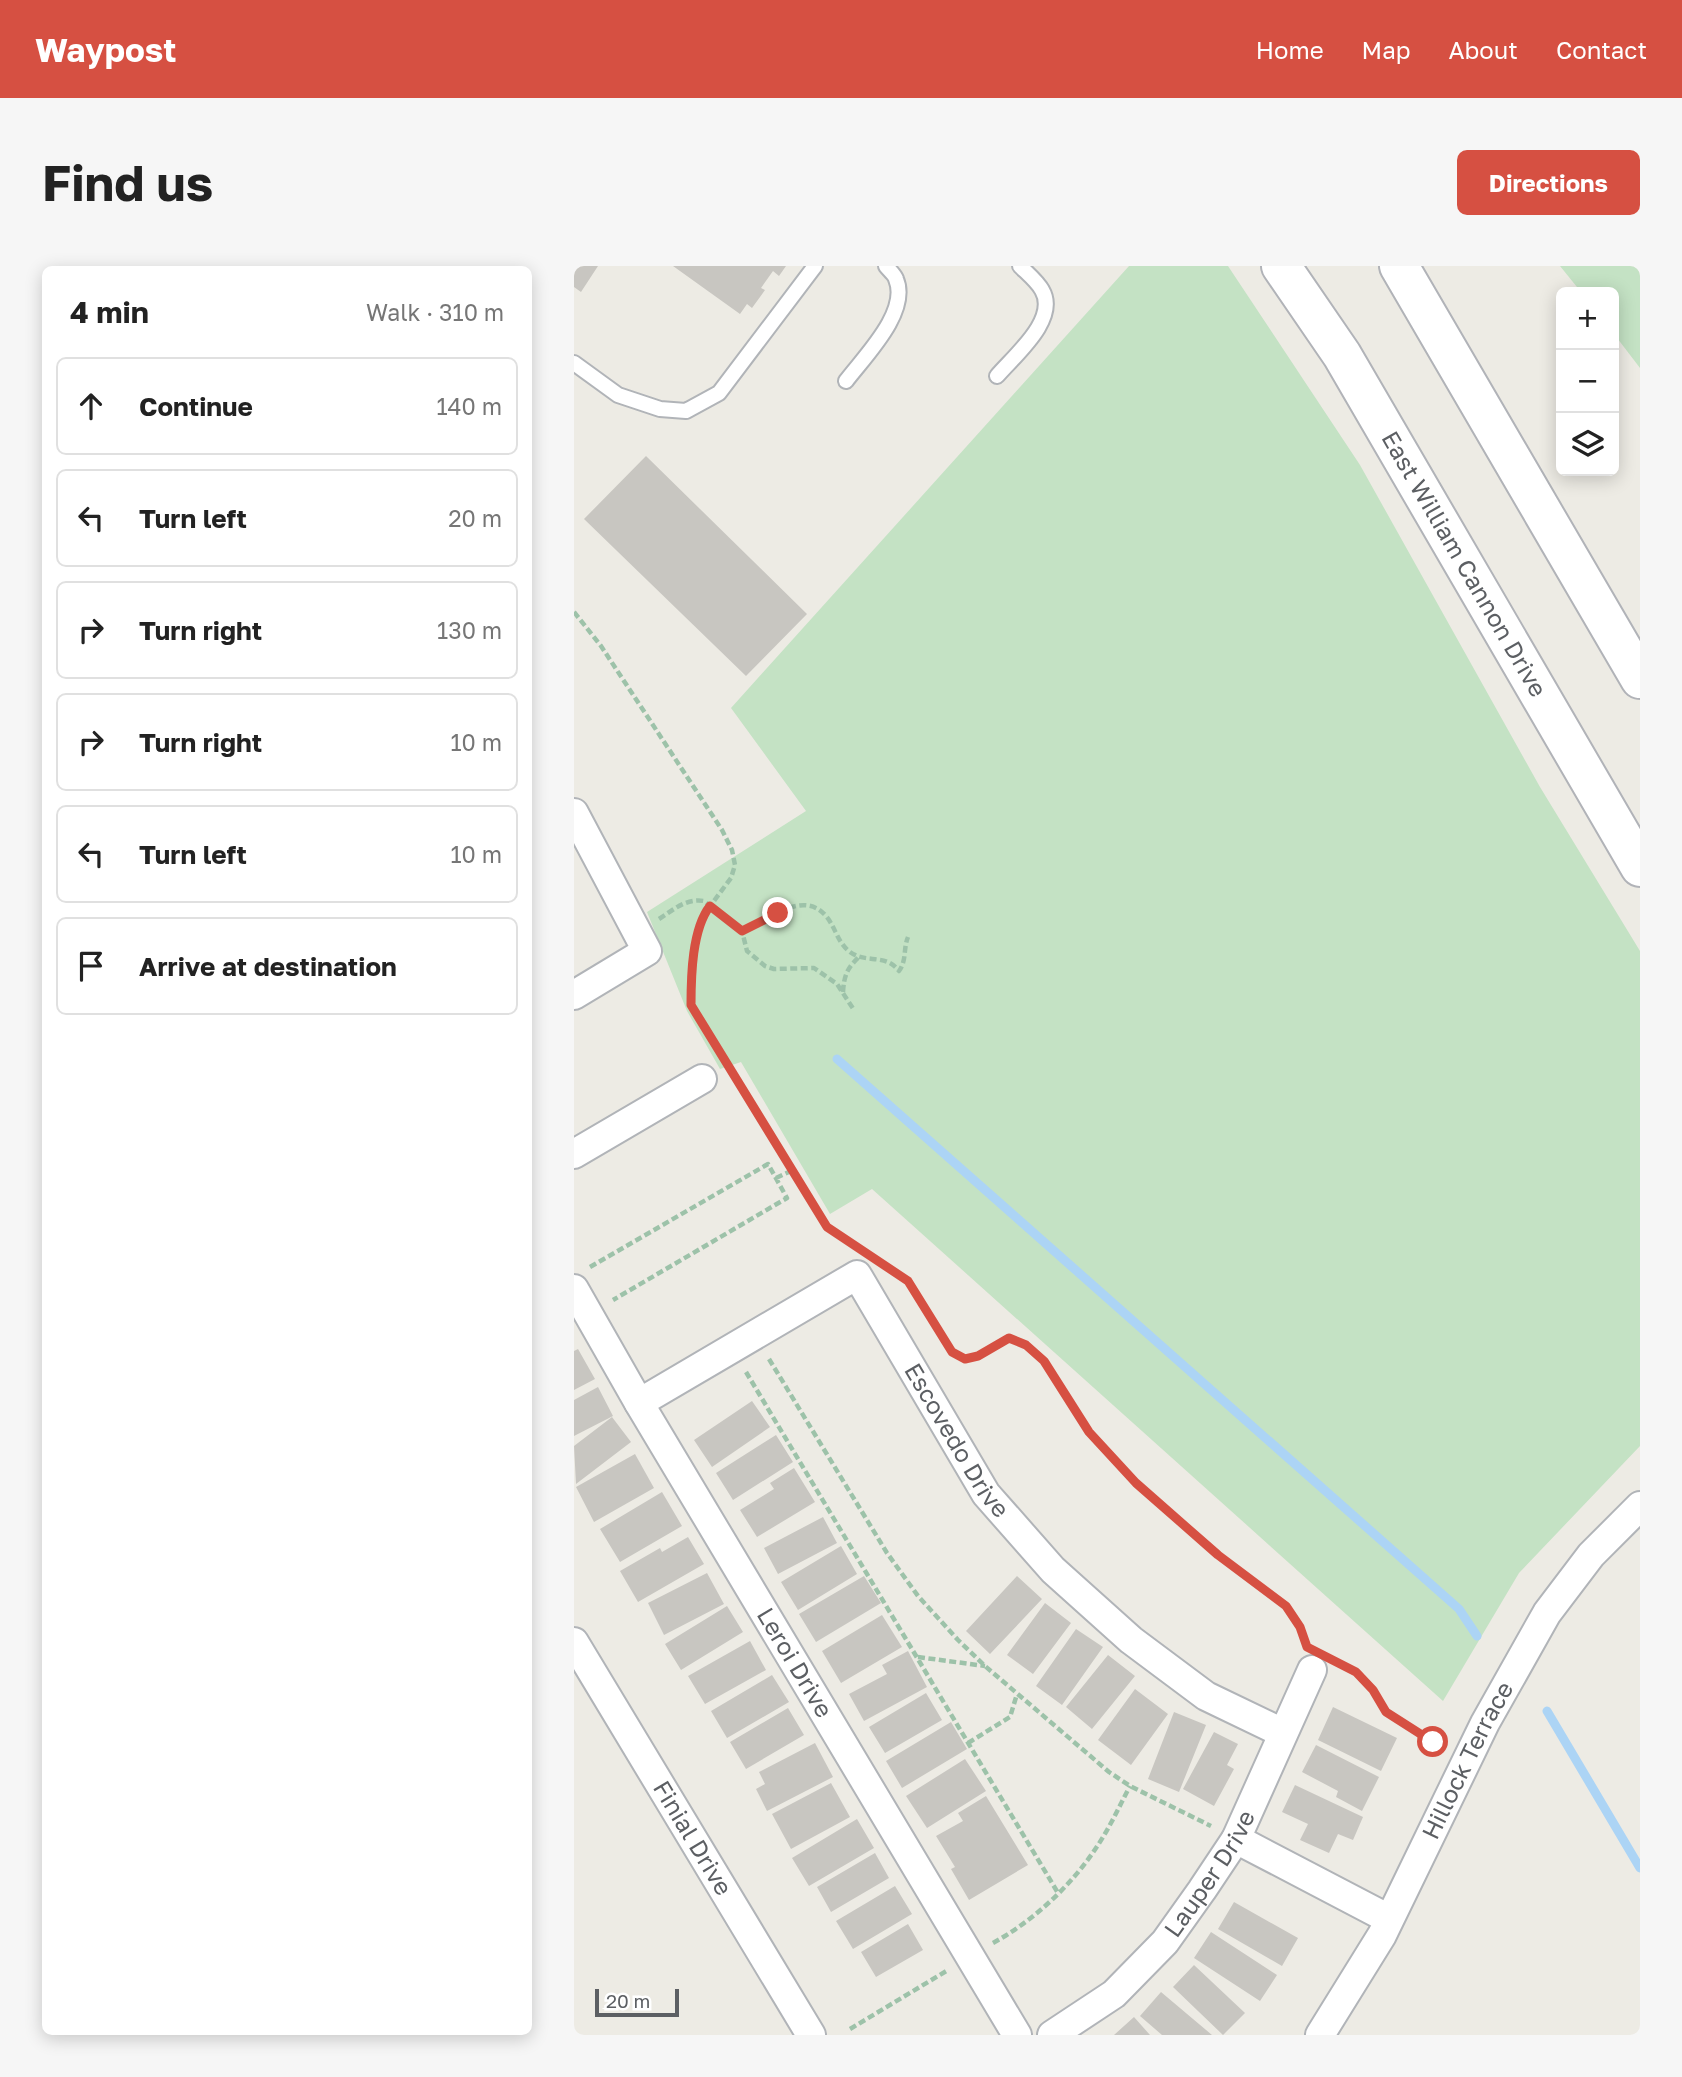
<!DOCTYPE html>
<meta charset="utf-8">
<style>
body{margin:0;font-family:"Golos Text",sans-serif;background:#f6f6f6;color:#222}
.controls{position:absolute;right:21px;top:21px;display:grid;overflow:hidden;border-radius:10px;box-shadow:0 4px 18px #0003}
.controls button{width:63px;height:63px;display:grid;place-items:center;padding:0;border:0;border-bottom:2px solid #e0e0e0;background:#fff;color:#222;font:35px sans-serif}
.scale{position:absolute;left:21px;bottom:18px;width:84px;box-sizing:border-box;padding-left:7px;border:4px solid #5c5f63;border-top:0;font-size:19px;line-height:24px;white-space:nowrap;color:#5c5f63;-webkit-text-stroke:5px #fff;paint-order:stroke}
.stop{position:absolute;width:21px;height:21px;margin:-16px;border:5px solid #d65042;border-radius:50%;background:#fff}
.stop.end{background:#d65042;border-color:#fff;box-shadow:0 2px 7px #0008}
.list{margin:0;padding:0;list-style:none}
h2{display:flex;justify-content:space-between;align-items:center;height:91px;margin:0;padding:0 28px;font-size:30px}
h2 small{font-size:23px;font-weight:400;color:#767676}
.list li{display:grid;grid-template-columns:46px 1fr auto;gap:21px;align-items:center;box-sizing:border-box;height:98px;margin:0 14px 14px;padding:0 14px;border:2px solid #e0e0e0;border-radius:10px}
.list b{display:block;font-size:26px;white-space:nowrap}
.list em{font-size:23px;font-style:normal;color:#767676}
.icon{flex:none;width:38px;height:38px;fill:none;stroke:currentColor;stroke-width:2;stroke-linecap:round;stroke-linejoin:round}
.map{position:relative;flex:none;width:1066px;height:1769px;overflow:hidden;border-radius:10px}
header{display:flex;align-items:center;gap:42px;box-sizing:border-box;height:98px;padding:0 35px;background:#d65042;color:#fff}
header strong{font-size:33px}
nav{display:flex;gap:38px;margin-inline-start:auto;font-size:24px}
.intro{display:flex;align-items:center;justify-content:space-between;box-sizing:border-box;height:168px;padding:0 42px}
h1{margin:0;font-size:49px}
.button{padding:18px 32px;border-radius:10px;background:#d65042;color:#fff;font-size:24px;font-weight:700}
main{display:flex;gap:42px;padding:0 42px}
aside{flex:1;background:#fff;border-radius:10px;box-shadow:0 4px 18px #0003}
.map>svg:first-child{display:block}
.green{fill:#c4e2c4}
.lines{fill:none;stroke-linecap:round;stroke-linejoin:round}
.stream{stroke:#acd4f5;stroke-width:9}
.building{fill:#c8c6c1}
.lane-casing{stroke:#b1b4b8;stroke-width:18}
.street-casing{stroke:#b1b4b8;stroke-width:32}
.secondary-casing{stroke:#b1b3b8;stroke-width:42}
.path{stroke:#9dc2a9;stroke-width:4.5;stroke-dasharray:7 3.5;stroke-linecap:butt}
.lane{stroke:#fff;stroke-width:14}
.street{stroke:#fff;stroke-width:28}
.secondary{stroke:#fff;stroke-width:38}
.route{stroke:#d65042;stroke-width:9}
.labels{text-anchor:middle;stroke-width:5;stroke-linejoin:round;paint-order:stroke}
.street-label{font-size:24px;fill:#5c5f63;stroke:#fff}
</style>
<header>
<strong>Waypost</strong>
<nav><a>Home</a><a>Map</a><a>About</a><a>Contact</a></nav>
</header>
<div class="intro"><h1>Find us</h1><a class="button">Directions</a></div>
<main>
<aside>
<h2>4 min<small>Walk · 310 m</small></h2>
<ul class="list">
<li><svg class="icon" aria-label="ahead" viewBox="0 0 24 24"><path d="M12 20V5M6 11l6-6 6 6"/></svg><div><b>Continue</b></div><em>140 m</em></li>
<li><svg class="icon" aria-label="left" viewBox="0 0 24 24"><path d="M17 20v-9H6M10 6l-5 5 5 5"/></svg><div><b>Turn left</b></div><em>20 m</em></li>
<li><svg class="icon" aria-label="right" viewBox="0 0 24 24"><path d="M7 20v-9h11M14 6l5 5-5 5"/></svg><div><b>Turn right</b></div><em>130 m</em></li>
<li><svg class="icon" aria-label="right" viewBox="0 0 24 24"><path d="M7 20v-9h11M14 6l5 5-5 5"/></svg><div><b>Turn right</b></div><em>10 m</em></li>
<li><svg class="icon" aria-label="left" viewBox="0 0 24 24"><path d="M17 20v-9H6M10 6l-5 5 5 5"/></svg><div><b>Turn left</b></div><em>10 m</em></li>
<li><svg class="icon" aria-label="arrive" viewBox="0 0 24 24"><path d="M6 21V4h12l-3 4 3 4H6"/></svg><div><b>Arrive at destination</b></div></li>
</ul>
</aside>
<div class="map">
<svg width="1066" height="1769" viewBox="0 0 1066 1769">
<rect width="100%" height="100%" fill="#edebe4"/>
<path class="green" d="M555 0H654L786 199 966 521 1066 685V1180L945 1307 869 1435 298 923 256 948 167 796 146 803 113 745 73 646 232 545 157 442Z
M986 0H1066V102L1040 68V26H1007Z"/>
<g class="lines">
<path class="stream" d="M263 793 885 1343 903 1370
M973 1445 1066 1602"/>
</g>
<path class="building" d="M0 0H24L7 26 0 21Z
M99 0H212L205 10 199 5 187 22 191 24 178 42 173 38 166 48Z
M72 190 233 348 172 410 10 253Z
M4 1083 21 1113 0 1124V1085Z
M24 1121 39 1150 0 1170V1134Z
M178 1135 196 1161 138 1201 120 1174Z
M38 1151 57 1176 2 1218 0 1180Z
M202 1169 219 1196 159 1234 142 1207Z
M61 1188 80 1222 20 1256 2 1221Z
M220 1202 241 1236 183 1271 166 1244 200 1223 196 1217Z
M88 1226 108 1260 46 1296 26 1263Z
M249 1251 263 1277 204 1308 190 1282Z
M114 1271 130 1298 64 1336 46 1305 86 1282 88 1286Z
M267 1280 283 1308 224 1344 207 1316Z
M133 1307 150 1338 90 1369 74 1337Z
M290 1310 307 1337 242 1376 225 1348Z
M443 1310 468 1333 416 1388 392 1365Z
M471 1337 497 1357 459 1408 433 1389Z
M153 1340 169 1366 107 1404 91 1378Z
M308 1349 328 1381 267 1417 248 1385Z
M502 1363 529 1381 488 1439 462 1420Z
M176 1375 192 1404 131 1438 114 1410Z
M334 1385 353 1421 290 1455 275 1428 313 1408 308 1399Z
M534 1389 561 1410 518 1463 492 1441Z
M198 1409 215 1436 153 1472 137 1445Z
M561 1423 594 1448 557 1499 524 1474Z
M352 1427 368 1454 311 1487 295 1461Z
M759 1441 823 1472 807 1505 744 1474Z
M214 1442 230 1469 172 1503 156 1476Z
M600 1446 632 1459 605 1526 574 1513Z
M377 1456 393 1483 328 1522 312 1495Z
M640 1466 664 1478 653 1499 660 1503 640 1540 609 1523Z
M241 1477 259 1511 193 1545 182 1523 191 1518 185 1506Z
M742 1479 805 1511 788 1545 762 1531 764 1525 728 1506Z
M391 1493 412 1525 353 1562 332 1530Z
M257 1517 276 1551 217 1583 198 1548Z
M721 1519 789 1551 779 1574 764 1568 755 1587 726 1574 734 1558 708 1546Z
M412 1530 454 1599 395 1634 377 1603 381 1601 362 1570 389 1555 384 1547Z
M283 1553 300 1582 235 1620 218 1592Z
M301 1587 315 1612 257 1646 243 1621Z
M321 1620 338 1648 279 1683 262 1655Z
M660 1636 724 1672 708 1700 644 1663Z
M334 1658 349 1684 302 1711 287 1686Z
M637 1666 703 1709 686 1735 620 1692Z
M620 1699 671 1747 649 1769 599 1721Z
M587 1726 638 1769H588L566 1750Z
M560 1751 576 1769H540Z"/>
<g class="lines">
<defs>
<path id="lane" d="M0 97 44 129 86 143 112 145 145 127 241 0
M423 110C441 89 485 53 468 24 463 15 453 7 446 0
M272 115C290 91 336 46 322 13 321 9 315 4 312 0"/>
<g id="street">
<path d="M0 547 73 685 0 729"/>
<path d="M0 888 128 813"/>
<path id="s1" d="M0 1023 65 1137 443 1769"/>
<path id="s2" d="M65 1137 283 1009 412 1228 479 1304 557 1374 632 1430 709 1467"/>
<path id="s3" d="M0 1376 237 1769"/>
<path d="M662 1573 815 1653"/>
<path id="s4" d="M478 1769 540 1728 591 1676 628 1624 662 1573 738 1404"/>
<path id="s5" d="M746 1769 808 1669 911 1457 973 1347 1017 1289 1066 1240"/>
</g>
<g id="secondary">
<path id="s6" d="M707 0 768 89 1066 601"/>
<path d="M825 0 1066 413"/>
</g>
</defs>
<use href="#lane" class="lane-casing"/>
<use href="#street" class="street-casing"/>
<use href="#secondary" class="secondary-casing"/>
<path class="path" d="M0 346 27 380 148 564 158 584 161 599 157 612 128 651 117 708V739L151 794
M85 653C99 644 112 632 130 635L168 665 173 685 191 700 200 703 240 702 263 718 280 744
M168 665C193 656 228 622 252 650 262 662 263 676 276 686 292 698 312 687 325 705 333 694 329 683 334 671
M269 726C270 710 273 702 285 691
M155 802 253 961 282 981
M202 912 217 905
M310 999 334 1015 378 1086 391 1092 404 1090 435 1072 452 1079 470 1095 515 1166 562 1217 644 1289 712 1340 726 1361 733 1380
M16 1001 194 898 213 932 39 1034
M195 1093 313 1287 344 1330 384 1374 411 1400 535 1506 556 1520 637 1560
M172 1106 484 1627
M344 1391 411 1400
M765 1397 782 1406 799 1424 812 1446 859 1476
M394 1477 436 1451 443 1428
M419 1677C459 1655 497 1620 522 1582 535 1563 545 1541 556 1520
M276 1763 374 1704"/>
<use href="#lane" class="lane"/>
<use href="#street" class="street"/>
<use href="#secondary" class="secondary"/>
</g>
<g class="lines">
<path class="route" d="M204 647 168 665 136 640C118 663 117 710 117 739L253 961 334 1015 378 1086 391 1093 404 1090 435 1072 452 1079 470 1095 515 1166 562 1217 644 1289 712 1340 726 1361 733 1381 782 1406 799 1424 812 1446 859 1476"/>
</g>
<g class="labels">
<g class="street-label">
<text dy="8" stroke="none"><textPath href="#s6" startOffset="350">East William Cannon Drive</textPath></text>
<text dy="8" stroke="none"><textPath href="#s2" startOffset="446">Escovedo Drive</textPath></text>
<text dy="8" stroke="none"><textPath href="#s1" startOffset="434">Leroi Drive</textPath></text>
<text dy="8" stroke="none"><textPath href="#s5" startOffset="312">Hillock Terrace</textPath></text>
<text dy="8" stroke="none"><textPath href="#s3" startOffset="229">Finial Drive</textPath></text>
<text dy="8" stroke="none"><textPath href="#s4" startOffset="229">Lauper Drive</textPath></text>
</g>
</g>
</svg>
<div class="controls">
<button>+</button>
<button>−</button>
<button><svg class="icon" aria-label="layers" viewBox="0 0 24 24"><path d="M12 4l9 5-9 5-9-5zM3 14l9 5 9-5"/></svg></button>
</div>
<div class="scale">20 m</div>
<div class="stop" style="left:859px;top:1476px"></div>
<div class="stop end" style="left:204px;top:647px"></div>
</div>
</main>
